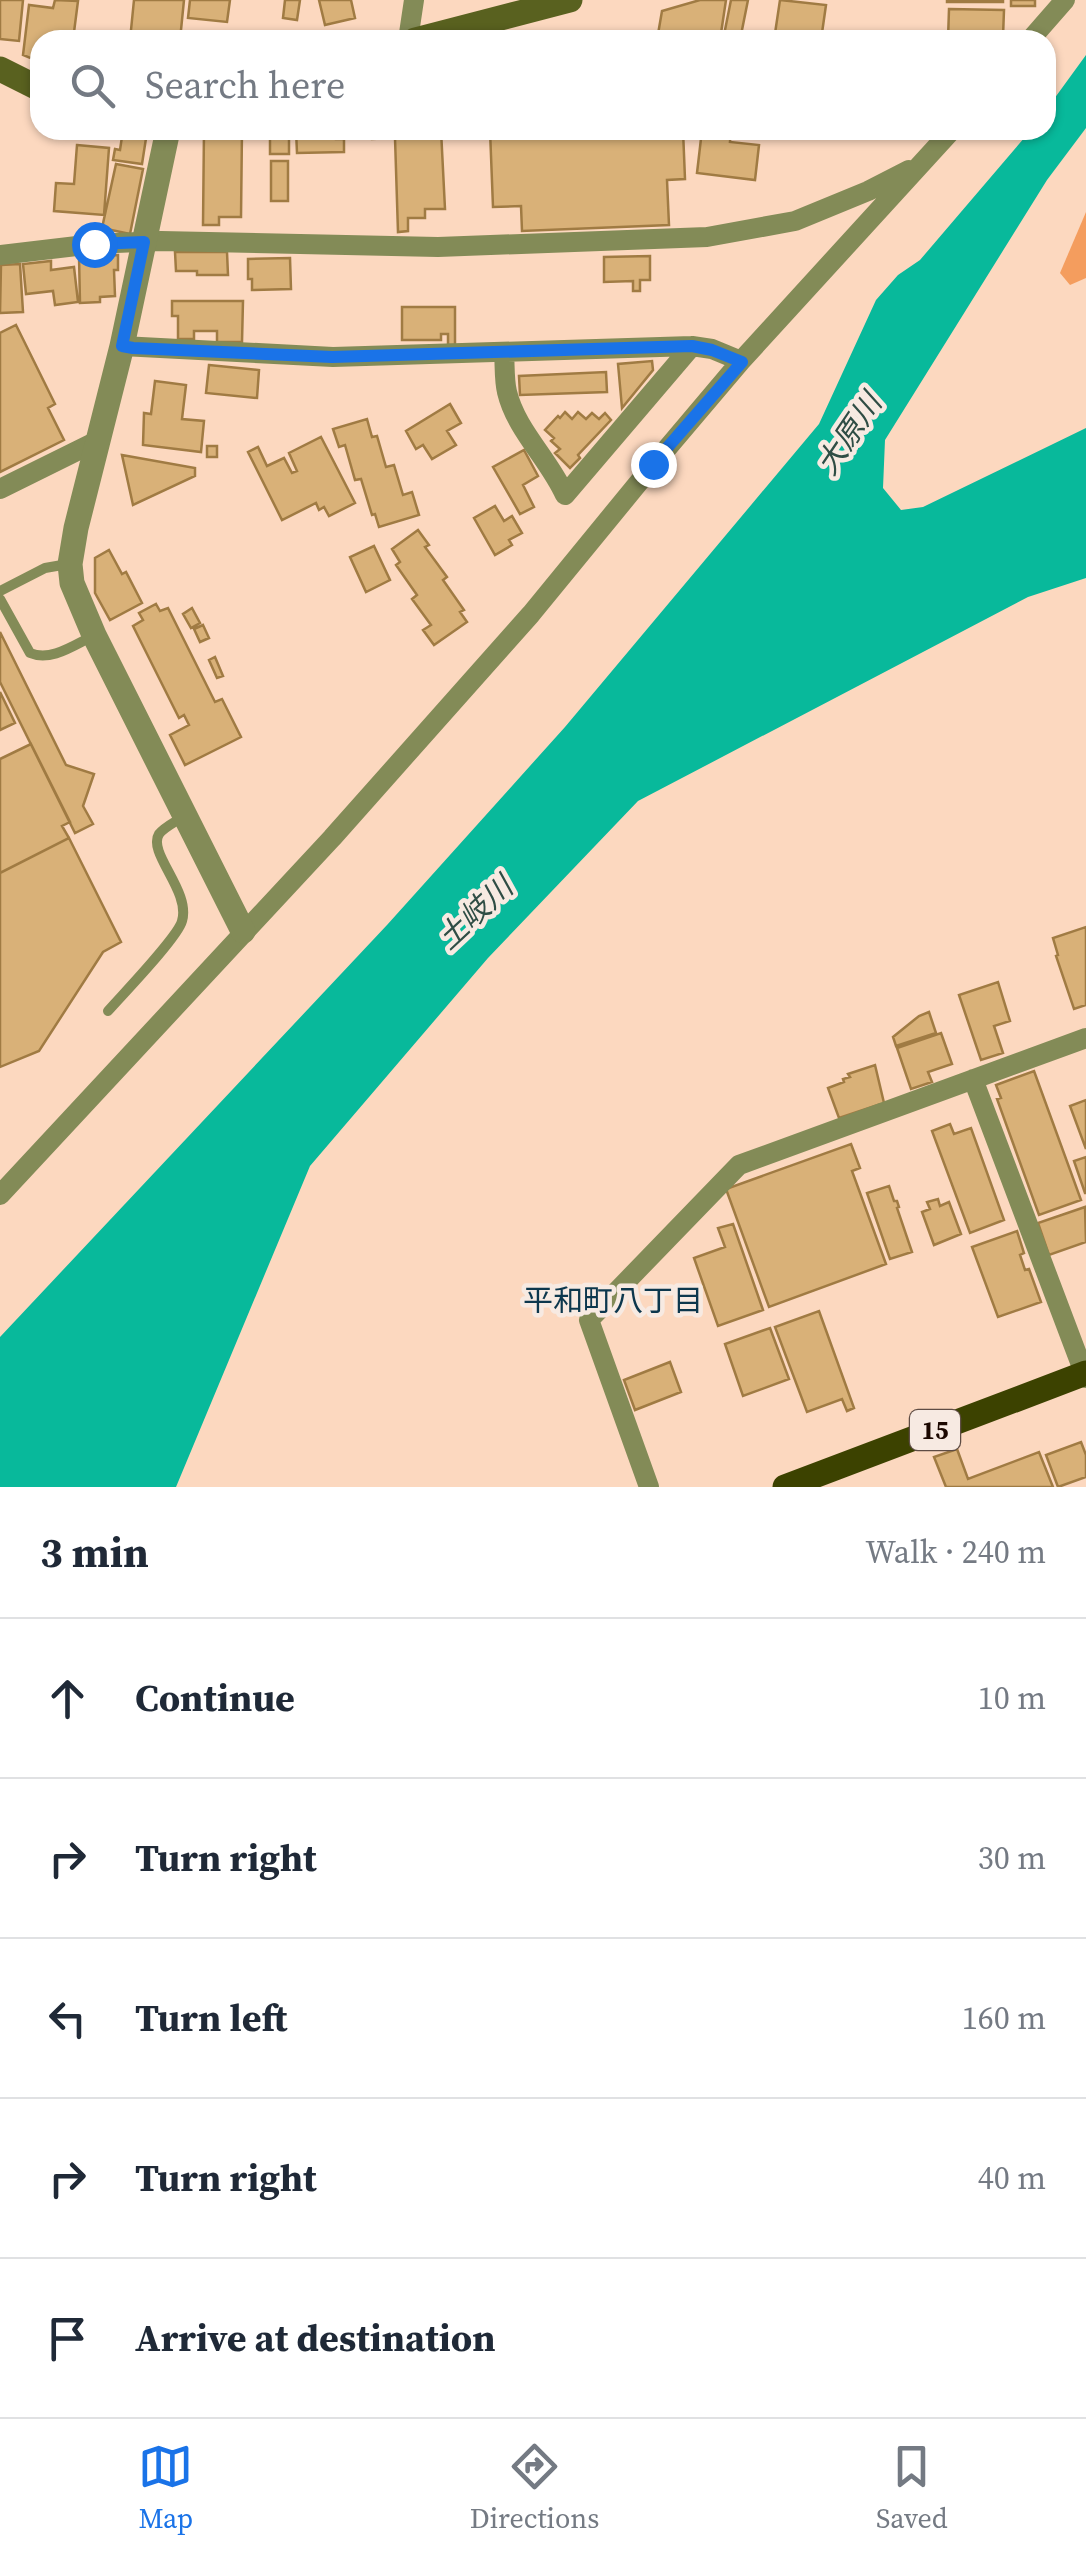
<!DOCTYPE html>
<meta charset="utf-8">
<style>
body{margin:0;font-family:"Source Serif 4","Noto Sans JP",serif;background:#f2f2f3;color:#1f2937}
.stop{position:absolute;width:30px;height:30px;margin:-22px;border:8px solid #1a73e8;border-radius:50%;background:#fff}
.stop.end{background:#1a73e8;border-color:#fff;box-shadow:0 2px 10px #0008}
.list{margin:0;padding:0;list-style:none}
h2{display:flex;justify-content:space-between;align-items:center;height:130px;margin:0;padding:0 40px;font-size:42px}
h2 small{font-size:32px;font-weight:400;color:#747a83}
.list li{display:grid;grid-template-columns:65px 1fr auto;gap:30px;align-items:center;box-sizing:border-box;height:160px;padding:0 40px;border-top:2px solid #e0e1e3}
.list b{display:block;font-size:38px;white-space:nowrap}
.list em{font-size:32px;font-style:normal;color:#747a83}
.icon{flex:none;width:55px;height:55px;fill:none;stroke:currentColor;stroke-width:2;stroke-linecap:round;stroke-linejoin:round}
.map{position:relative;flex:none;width:1086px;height:1487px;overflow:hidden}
.search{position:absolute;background:#fff;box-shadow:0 2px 8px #0004;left:30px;right:30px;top:30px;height:110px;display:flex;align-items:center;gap:25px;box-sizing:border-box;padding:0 35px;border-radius:30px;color:#747a83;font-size:38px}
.sheet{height:930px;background:#fff}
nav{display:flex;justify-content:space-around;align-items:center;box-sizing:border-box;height:140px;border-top:2px solid #e0e1e3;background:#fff;font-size:28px;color:#747a83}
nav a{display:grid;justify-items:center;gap:5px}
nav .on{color:#1a73e8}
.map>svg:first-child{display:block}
.green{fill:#f49d5e}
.water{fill:#08b99b}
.building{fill:#d9b178;stroke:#a07b43;stroke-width:2.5}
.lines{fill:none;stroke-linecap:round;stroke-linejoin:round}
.service{stroke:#838b57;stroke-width:10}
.minor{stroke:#838b57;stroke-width:20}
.tertiary{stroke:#838b57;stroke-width:25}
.secondary{stroke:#59611f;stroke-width:25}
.primary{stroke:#3c4200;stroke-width:25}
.route{stroke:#1a73e8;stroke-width:12}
.labels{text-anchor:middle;stroke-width:9;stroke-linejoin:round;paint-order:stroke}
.shield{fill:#f7eae2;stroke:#5e4c44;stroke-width:2.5}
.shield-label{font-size:25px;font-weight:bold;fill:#1c0800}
.water-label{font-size:30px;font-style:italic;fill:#2f4d45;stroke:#f7eae2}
.neighbourhood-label{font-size:30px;fill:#0c374d;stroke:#f7eae2}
</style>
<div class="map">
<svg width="1086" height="1487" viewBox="0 0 1086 1487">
<rect width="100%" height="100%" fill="#fcd8bf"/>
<path class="green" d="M1086 212V278L1070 285 1060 273Z"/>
<path class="water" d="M1086 55V128L1047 180 885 440 883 488 901 510 923 507 1086 428V578L1028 597 638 801 488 958 310 1166 176 1487H0V1337L387 925 565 727 819 424 876 300 898 275 920 260 1031 130H1046V110Z"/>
<path class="building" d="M0 0H23L19 41 0 39Z
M55 0 78 1 73 40H40V62L23 55 29 5 53 8Z
M134 0H184L180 40H130Z
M190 0H230L227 22 188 18Z
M285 0H300L297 20 283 18Z
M319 0H351L355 18 325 25Z
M700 0H726L720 40H657L662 11Z
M731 0H748L740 40H723Z
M780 0 826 5 821 40H774Z
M947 0H1003V2H947Z
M1011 0H1035V6H1011Z
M949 9 1004 10 1003 37 948 40Z
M123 130 147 132 142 164 113 160 115 149 120 150Z
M204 130H242L241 217H219V225H203Z
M270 130H289V154H270Z
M296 130H336V139H344V152L297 153Z
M371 130H441L445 209H425V218H408V231L398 232 395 138 372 139Z
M490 130H683L685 179 667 180 669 225 522 231 521 206 493 207Z
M702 130H731L730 142 759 145 755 180 697 173Z
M77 145 109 148 104 215 54 211 56 183 74 184Z
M271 161H288V201H271Z
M116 164 143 169 130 234 102 228Z
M175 252H227L228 275H197V271H176Z
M118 255V270H114L115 296 100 297V302L80 303 79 256Z
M650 256V280H640V291H633V281L604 282V257Z
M290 258 291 289 252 290V279H248V259Z
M51 261V270L74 267 78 302 55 305 53 291 26 294 23 264Z
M20 264 23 312 0 313 1 265Z
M172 301H243L242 342H217V331H194V339H178V316H172Z
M402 307H455V345H448V334H441V340H402Z
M16 325 55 404 48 408 64 440 0 472V333Z
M652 361 653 370 622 408 618 364Z
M209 365 259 370 257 398 206 393Z
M606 372 607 392 520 395 519 376Z
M155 381 186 385 182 419 204 421 201 452 143 445 144 413 151 414Z
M450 404 461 423 447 431 456 445 432 459 423 445 416 449 406 431Z
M565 412 572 419 578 412 586 419 592 413 599 419 605 413 611 420 578 455 580 458 570 468 555 453 560 449 551 441 554 438 545 430 558 416 560 418Z
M367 419 372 437 377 436 386 467 394 465 403 495 412 492 419 515 379 527 375 514 372 515 361 479 355 480 345 445 339 447 333 429Z
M321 437 355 503 329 516 324 507 319 510 316 503 282 520 248 452 258 447 267 466 284 458 292 473 297 471 289 453Z
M207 446H217V457H207Z
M524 450 538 476 523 485 534 507 520 514 493 467Z
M122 455 195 468V476L133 505Z
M495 506 504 521 512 516 522 533 509 540 512 545 495 555 474 518Z
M418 530 429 545 425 547 447 577 443 580 464 610 460 612 467 622 434 645 423 630 431 625 412 599 417 595 396 565 400 562 392 549Z
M374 546 390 580 366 592 350 557Z
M109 550 122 574 126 572 142 603 110 620 95 593V558Z
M156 604 160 611 168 608 215 702 222 699 241 737 185 765 170 735 189 725 184 715 179 718 133 626 143 620 139 613Z
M192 608 200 623 191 628 183 614Z
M203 625 209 638 200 642 194 629Z
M0 632 66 765 94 774 83 806 93 824 75 833 0 682Z
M215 657 223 676 217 678 209 660Z
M0 692 15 723 0 730Z
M31 744 70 822 62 826 69 838 0 873V759Z
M69 838 121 942 103 952 39 1051 0 1067V873Z
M1086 927V1005L1074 1009 1056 956 1058 955 1053 938Z
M998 982 1010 1021 994 1026 1003 1053 981 1060 959 995Z
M929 1012 936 1033 896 1046 893 1037 919 1016Z
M941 1033 952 1064 928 1072 932 1082 911 1089 897 1048Z
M875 1065 884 1103 839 1118 828 1088 844 1082 843 1079 850 1077 848 1074Z
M1034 1071 1081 1200 1039 1215 997 1099 1001 1098 996 1085Z
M1086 1100V1149L1070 1106Z
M950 1124 954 1134 971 1128 1004 1220 970 1233 932 1131Z
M851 1144 860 1168 852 1171 886 1264 769 1307 726 1189Z
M1086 1157V1193H1085L1074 1161Z
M889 1186 894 1201H897L899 1207 897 1208 912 1252 890 1259 867 1193Z
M938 1199 940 1206 949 1202 961 1234 934 1245 922 1212 930 1209 927 1202Z
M1085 1207 1086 1242 1049 1255 1038 1223Z
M733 1224 763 1310 718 1326 694 1258 725 1247 718 1228Z
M1017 1231 1024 1253 1020 1255 1025 1270 1029 1269 1041 1302 998 1317 972 1247Z
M819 1311 854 1408 847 1411 842 1399 807 1412 775 1327Z
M770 1328 789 1379 743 1396 725 1344Z
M670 1362 681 1392 635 1410 624 1380Z
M1081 1442 1086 1455V1477L1058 1487 1046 1455Z
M957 1449 968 1479 1039 1452 1053 1487H946L934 1457Z"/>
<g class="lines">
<path class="service" d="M0 591 45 568 68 564
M0 599 30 653C51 662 74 645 93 636
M108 1011C123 994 178 937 182 921 191 891 147 853 159 834 164 827 177 821 184 816"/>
<path class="minor" d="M408 40 414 0
M1030 40 1065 0
M0 255 94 244 161 241 438 247 707 237 795 221 868 191 909 170
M122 346 333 357 692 346 712 349 741 361
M504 352C505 365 504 380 507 392 516 430 549 459 565 495L692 346
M0 489 99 440
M973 1079 1086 1378
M0 1195 332 838 531 614 653 465 741 361 952 130
M649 1487 589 1320 739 1165 1086 1038"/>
<path class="tertiary" d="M168 130 122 346 76 528 70 564 72 583 94 635 243 931"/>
<path class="secondary" d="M415 40 570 0
M0 69 40 89"/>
<path class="primary" d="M785 1487 1086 1373"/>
</g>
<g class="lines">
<path class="route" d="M94 244 144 242 122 346 133 348 332 357 692 346 712 350 742 362 653 464"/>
</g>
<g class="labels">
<rect class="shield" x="910" y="1410" width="50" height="40" rx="8"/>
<g class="shield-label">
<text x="935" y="1439">15</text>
</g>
<g class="water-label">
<text transform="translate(849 434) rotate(-56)" y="10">大原川</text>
<text transform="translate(475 913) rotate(-43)" y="10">土岐川</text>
</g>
<g class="neighbourhood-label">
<text x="613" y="1311">平和町八丁目</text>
</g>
</g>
</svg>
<div class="stop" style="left:94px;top:244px"></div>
<div class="stop end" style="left:653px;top:464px"></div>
<div class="search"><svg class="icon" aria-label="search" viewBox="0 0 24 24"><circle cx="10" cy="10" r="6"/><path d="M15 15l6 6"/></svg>Search here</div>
</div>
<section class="sheet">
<h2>3 min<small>Walk · 240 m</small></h2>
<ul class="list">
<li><svg class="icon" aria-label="ahead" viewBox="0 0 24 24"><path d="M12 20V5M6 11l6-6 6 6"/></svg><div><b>Continue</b></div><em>10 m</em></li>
<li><svg class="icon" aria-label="right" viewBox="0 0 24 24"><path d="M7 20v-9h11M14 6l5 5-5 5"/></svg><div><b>Turn right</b></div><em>30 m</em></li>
<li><svg class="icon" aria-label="left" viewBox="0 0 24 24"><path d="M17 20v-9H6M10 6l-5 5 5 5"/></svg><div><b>Turn left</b></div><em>160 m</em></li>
<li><svg class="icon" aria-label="right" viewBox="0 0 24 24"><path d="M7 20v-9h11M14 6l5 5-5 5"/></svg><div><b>Turn right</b></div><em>40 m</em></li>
<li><svg class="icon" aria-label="arrive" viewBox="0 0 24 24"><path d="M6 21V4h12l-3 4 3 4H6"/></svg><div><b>Arrive at destination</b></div></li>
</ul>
</section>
<nav>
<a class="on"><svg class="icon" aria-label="map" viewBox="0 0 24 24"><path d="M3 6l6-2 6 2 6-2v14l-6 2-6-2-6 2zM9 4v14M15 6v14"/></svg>Map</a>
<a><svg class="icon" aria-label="directions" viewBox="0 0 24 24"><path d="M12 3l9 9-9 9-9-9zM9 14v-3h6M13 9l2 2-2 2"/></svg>Directions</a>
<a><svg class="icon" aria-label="saved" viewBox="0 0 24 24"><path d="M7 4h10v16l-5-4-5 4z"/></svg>Saved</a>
</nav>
